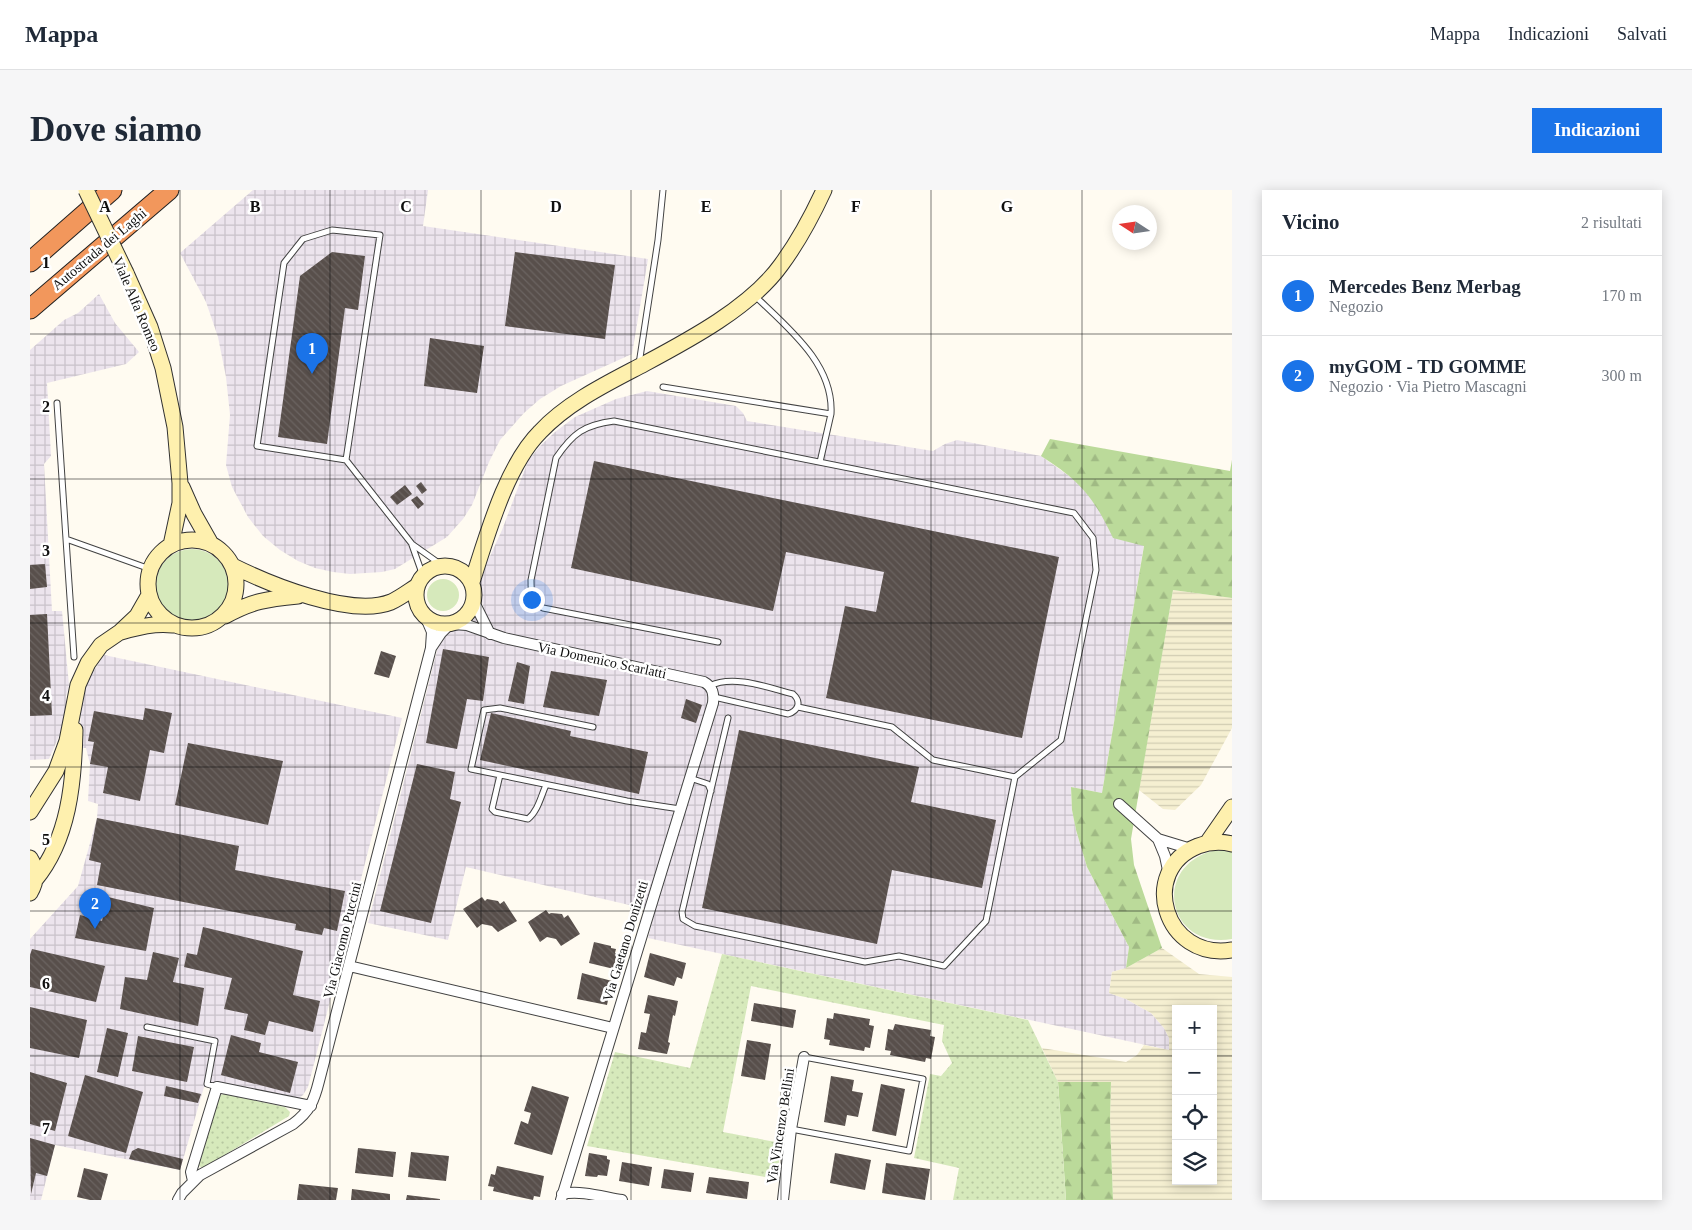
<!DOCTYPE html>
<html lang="it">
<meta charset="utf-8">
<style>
body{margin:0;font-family:"Times New Roman",serif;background:#f6f6f7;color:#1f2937}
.controls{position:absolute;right:15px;bottom:15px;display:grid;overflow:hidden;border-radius:0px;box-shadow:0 2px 12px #0003}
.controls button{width:45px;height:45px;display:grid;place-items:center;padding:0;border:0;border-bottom:1px solid #e0e1e3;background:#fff;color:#1f2937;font:25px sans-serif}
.compass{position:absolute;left:1082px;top:15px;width:45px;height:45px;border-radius:50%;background:#fff;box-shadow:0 2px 12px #0003;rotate:282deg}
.you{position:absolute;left:501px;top:409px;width:18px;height:18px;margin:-12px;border:4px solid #fff;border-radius:50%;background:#1a73e8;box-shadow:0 0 0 8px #1a73e833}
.badge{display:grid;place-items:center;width:32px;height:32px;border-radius:50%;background:#1a73e8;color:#fff;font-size:16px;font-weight:700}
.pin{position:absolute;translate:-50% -41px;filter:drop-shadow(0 1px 2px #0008)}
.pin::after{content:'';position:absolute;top:26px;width:18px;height:15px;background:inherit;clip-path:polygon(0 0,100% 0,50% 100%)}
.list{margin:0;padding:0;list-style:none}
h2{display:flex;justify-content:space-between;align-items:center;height:65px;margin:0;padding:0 20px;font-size:21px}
h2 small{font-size:16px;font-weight:400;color:#747a83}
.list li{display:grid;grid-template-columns:32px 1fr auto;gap:15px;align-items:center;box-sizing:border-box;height:80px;padding:0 20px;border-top:1px solid #e0e1e3}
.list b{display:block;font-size:19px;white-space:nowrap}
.list p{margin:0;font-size:16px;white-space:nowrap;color:#747a83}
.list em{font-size:16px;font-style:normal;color:#747a83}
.icon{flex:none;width:28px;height:28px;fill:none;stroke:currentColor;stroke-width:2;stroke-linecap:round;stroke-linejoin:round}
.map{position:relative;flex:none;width:1202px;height:1010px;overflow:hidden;border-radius:0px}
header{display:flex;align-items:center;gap:30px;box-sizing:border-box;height:70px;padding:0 25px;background:#fff;border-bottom:1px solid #e0e1e3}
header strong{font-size:24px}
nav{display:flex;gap:28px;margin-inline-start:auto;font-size:18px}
.intro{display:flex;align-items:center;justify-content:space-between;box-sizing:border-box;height:120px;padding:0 30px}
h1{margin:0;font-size:35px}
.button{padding:12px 22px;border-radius:0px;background:#1a73e8;color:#fff;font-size:18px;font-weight:700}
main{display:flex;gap:30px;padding:0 30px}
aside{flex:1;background:#fff;border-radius:0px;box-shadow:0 2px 12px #0003}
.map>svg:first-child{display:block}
.industrial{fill:url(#industrial-grid)}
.farmland{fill:url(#farmland-rules);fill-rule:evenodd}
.grass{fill:#d6e9bb}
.forest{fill:url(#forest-firs)}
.park{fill:url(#park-dots)}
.building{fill:url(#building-back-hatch)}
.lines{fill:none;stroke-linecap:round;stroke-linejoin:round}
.lane-casing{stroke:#424242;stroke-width:7}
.street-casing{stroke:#424242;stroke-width:12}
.secondary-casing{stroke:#313131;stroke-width:17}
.highway-casing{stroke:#202020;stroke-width:21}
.lane{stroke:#fff;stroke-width:5}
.street{stroke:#fff;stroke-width:10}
.secondary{stroke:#fef0ae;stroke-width:15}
.highway{stroke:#f2975c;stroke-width:19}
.secondary-bridge-casing{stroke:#313131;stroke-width:17;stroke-linecap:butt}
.secondary-bridge{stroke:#fef0ae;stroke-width:15}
.grid{fill:none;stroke:#0f0f0f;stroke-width:1;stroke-opacity:0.55}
.labels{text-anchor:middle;stroke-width:5;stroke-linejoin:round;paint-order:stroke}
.street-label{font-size:14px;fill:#0f0f0f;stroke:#fff}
.grid-label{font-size:16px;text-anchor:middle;font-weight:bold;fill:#0f0f0f;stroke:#fff;stroke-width:5;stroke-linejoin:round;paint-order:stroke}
</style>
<header>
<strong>Mappa</strong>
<nav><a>Mappa</a><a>Indicazioni</a><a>Salvati</a></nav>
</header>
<div class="intro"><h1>Dove siamo</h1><a class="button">Indicazioni</a></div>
<main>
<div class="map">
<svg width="1202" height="1010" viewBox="0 0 1202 1010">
<defs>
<pattern id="industrial-grid" width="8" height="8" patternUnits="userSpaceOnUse" patternTransform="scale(1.25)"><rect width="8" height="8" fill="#ece4ed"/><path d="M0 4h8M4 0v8" fill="none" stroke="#c9c2ca"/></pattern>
<pattern id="farmland-rules" width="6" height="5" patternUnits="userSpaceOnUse" patternTransform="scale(1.25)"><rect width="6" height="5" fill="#f5efd1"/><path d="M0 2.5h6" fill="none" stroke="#d1ccb2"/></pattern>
<pattern id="forest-firs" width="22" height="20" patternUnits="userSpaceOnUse" patternTransform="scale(1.25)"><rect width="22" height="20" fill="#bbda9a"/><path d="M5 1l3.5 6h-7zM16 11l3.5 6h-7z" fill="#a0ba84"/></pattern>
<pattern id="park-dots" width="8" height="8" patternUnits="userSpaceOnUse" patternTransform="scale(1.25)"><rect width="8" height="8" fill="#d6e9bb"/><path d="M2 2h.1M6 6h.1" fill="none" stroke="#b6c7a0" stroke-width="1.8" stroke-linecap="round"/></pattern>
<pattern id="building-back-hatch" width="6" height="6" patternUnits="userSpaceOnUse" patternTransform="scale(1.25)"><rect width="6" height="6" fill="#584f4b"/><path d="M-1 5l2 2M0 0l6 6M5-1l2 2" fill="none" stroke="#6b6461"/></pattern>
</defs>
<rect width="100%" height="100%" fill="#fffbf1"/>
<path class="industrial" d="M223 0H398L393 36 618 69 602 164 531 196 510 209 494 223 470 250 459 272 442 315 433 329 417 347 365 379 352 382 320 384 303 382 285 378 268 371 250 360 233 346 218 327 202 297 196 275 200 225 196 187 188 147 176 112 150 63Z
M69 104 85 133 109 162 96 174 17 193 21 266 14 274 22 421H32L39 495 36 506V530L19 569 0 570V160L34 130 48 123Z
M617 201 706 216 713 223 717 231 903 261 915 254 927 250 1011 266 1046 291 1060 306 1072 325 1114 355 1072 603 1041 597 1042 620 1046 640 1057 677 1099 757 1096 778 1082 782 1079 803 1096 809 1121 823 1134 838 1139 848V860L618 748 625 721 436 677 418 750 338 733 409 453 415 444 425 439 436 437 453 416 449 400 450 392 456 375 472 340 498 271 510 256 525 242 545 227 586 209Z
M74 465 372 528 278 897 273 905 267 910 184 895 174 897 150 980 25 955 11 1010H0V749L48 696 67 628 68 614 58 611 60 574 56 558H50L51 510 58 490Z"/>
<path class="farmland" d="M1143 400 1202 408V538L1171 595 1145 620 1133 619 1109 600Z
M1132 758 1169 784 1202 787V1010H1083L1080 929 1081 892H1028L1012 858 1096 872 1107 865 1114 855 1139 860V848L1134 838 1121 823 1096 809 1079 803 1082 782 1096 778ZM1146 819H1183V991H1146Z"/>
<path class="grass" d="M126 395a36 36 0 1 1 72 0a36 36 0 1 1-72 0Z
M397 405a16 16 0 1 1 32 0a16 16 0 1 1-32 0Z
M1186 660 1202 662V749C1137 760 1120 675 1186 660Z"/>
<path class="forest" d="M1020 249 1200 281 1202 270V408L1143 400 1101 649 1104 675 1132 758 1096 778 1099 757 1057 677 1046 640 1042 620 1041 597 1072 603 1114 356 1083 348C1063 306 1050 291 1011 266Z
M1028 892H1081L1080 929 1083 1010H1036Z"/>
<path class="park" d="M692 764 998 830 1028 892 1036 1010H923L929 978 884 968 900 884 911 886 922 873 912 851 914 835 721 796 693 942 751 953 747 989 557 956 585 862 660 878Z
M194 904 255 917 260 922 259 926 173 978 167 975 188 906Z"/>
<path class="building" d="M302 62 335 66 328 120 315 118 297 254 248 247 270 86Z
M485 62 585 75 575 149 475 136Z
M400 148 454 156 447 203 394 196Z
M564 271 1029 367 992 548 796 508 815 416 846 422 854 382 756 362 743 421 541 378Z
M391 292 397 300 392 304 386 296Z
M375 295 382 304 367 315 360 307Z
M387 306 394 314 388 319 381 310Z
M15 374 17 397 0 399V375Z
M17 424 22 525 0 526V425Z
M413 459 459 467 453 511 437 509 427 559 396 553Z
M351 461 366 466 359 488 344 484Z
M487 472 500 476 494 514 478 511Z
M521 481 577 490 569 526 513 517Z
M656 509 672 515 666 533 651 528Z
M115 518 142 523 134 563 120 560 110 611 73 603 78 577 60 574 64 552 58 551 64 521 113 530Z
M461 523 541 541 540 546 618 562 609 604 450 570Z
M709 540 889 577 881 612 966 630 952 698 862 680 847 754 672 718Z
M158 553 253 571 238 635 145 615Z
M387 574 425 582 420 609 431 612 401 733 350 721Z
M67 628 209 656 205 680 315 701 307 741 294 738 292 745 265 740 266 734 67 695 71 673 59 670Z
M78 707 124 718 116 761 45 748 50 725 72 731Z
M452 707 455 711 457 709 468 711 470 714 474 711 487 731 468 742 462 736 452 734 447 738 433 719Z
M516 720 519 724 521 723 532 724 534 728 538 725 550 744 531 756 526 749 517 747 510 752 498 732Z
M173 737 273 761 263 805 290 811 283 842 239 831 235 845 214 840 218 824 194 819 202 788 154 777 157 763 167 765Z
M564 752 581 756V758L586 759 585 763H587L584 779 559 773Z
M2 759 75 776 66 812 0 797V765Z
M123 762 149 768 143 792 174 798 168 836 90 819 95 787 117 790Z
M620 763 656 773 652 789 647 787 644 796 614 787Z
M552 783 582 791 577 815 547 809Z
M618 805 648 811 645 826 643 825 638 852 640 853 637 864 608 859 611 842 616 843 620 824 614 823Z
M724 813 766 820 763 838 721 831Z
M0 817 57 830 49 868 0 858Z
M804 823 840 829 839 835 844 836 840 858 835 857 834 861 799 855 800 850 794 849 797 828 803 829Z
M865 834 901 840 900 846 905 847 901 869 896 868 895 872 860 865 861 861 855 860 858 839 863 840Z
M77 838 98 843 88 887 67 882Z
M201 845 231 853 229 862 268 872 260 903 191 885Z
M108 846 164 857 157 892 102 881Z
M717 850 741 854 735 890 711 886Z
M0 882 37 893 25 941 0 934Z
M55 885 113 902 96 963 38 946Z
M801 886 824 890 822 901 833 903 828 927 817 925 815 936 794 932Z
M851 894 875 899 866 946 842 941Z
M136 896 171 904 168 913 134 906Z
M502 896 539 907 522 965 484 954 491 931 498 934 501 923 494 921Z
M0 948 25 955 17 986 6 983 1 1004Z
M108 958 153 969 150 980 99 969 102 961Z
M328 958 366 962 363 987 325 983Z
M381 962 419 966 416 991 378 987Z
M559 963 577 966V969L580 970 577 986 568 985 567 987 555 986Z
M805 963 841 970 835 1000 800 993Z
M592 972 622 977 619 996 589 991Z
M856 973 900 979 895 1010 852 1003Z
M467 976 514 986 510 1007 504 1006 503 1010 463 1001 464 997 458 996 461 984 465 985Z
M54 978 78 984 71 1010H60L47 1007Z
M634 979 664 983 661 1002 631 998Z
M679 987 719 992 717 1009 676 1003Z
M269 994 308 998 306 1010H267Z
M322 999 360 1004V1010H321Z
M377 1005 410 1009V1010H376Z"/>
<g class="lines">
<defs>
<path id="lane" d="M725 106C758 138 804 174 801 224
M609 174 628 50 633 0
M633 197 801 224 790 272
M27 213 36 349 120 379
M316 270 227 256 254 73 273 49 302 40 350 45 316 270 382 354 413 376
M36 349 44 467
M382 355 393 386
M688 452 513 418C501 410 501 404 501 390L526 268C543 243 554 235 584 231L1044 323 1063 348 1066 380 1031 550 985 587 903 570 862 537 768 517
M680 496C703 484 739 498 763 504 772 512 768 521 758 524L684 507
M698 528 652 722 653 729 665 736 835 772 869 766 914 776 956 731 985 587
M563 537 470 518 454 520 441 579 597 611 650 619
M470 585 462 619 465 622 498 629C508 621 511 606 516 595
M660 588 678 594 681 601
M117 837 185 851 177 894 187 897
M761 939 879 961 893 889 774 867"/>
<path id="street" d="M444 412 460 444
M396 428 402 442 401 457
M422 434 437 435 474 448 674 492C683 497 684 504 683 513L531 1010
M1089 614 1128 649 1161 659
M1128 649 1135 666 1139 685
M319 776 583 838
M163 991 161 982 187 897 281 916
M532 1004C551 1000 573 1007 592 1010
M148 1010 152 1003 170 985 263 934C280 921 284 911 289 891L401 458 411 443 419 435
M753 1010 761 939 774 867"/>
<path id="secondary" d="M96 83 120 137 133 178 145 237 150 293V313L141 355
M152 297 164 324 181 354
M118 394a44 44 0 1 1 88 0a44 44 0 1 1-88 0Z
M386 405a29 29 0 1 1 58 0a29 29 0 1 1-58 0Z
M203 376C239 394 321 428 361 412 370 408 379 401 387 396
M442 392C457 346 476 276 510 242 538 212 578 193 614 174 659 150 721 117 751 75 768 52 782 26 794 0
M195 426C222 411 237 409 268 406
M91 442C109 437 124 433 143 435
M0 622 26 581 37 551 48 495 58 473 71 455 90 442 107 426 119 405
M1177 653 1202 617
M1202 654C1190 651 1179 652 1168 656 1108 680 1134 771 1202 760
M0 668C7 679 7 691 0 703
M5 690C39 649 44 592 45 540"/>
<path id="highway" d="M0 72 82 0
M0 119 139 0"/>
</defs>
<use href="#lane" class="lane-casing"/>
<use href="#street" class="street-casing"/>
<use href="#secondary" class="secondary-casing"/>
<use href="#highway" class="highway-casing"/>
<use href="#lane" class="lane"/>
<use href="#street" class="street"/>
<use href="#secondary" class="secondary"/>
<use href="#highway" class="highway"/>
<defs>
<path id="secondary-bridge" d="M56 0 96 83"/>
</defs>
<use href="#secondary-bridge" class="secondary-bridge-casing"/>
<use href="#secondary-bridge" class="secondary-bridge"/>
</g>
<path class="grid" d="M150 0V1010M300 0V1010M451 0V1010M601 0V1010M751 0V1010M901 0V1010M1052 0V1010M0 144H1202M0 289H1202M0 433H1202M0 577H1202M0 721H1202M0 866H1146M1183 866H1202"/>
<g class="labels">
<g class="street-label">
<text transform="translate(69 59) rotate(-40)" y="5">Autostrada dei Laghi</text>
<text transform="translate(107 114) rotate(67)" y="5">Viale Alfa Romeo</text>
<text transform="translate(572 470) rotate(12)" y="5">Via Domenico Scarlatti</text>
<text transform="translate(312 750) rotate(-76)" y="5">Via Giacomo Puccini</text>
<text transform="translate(595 751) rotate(-73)" y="5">Via Gaetano Donizetti</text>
<text transform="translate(750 936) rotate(-81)" y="5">Via Vincenzo Bellini</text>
</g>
</g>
<g class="grid-label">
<text x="75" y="22">A</text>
<text x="225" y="22">B</text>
<text x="376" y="22">C</text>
<text x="526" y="22">D</text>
<text x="676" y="22">E</text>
<text x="826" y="22">F</text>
<text x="977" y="22">G</text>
<text x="16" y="78">1</text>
<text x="16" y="222">2</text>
<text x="16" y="366">3</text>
<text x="16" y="511">4</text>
<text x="16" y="655">5</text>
<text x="16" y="799">6</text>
<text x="16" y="944">7</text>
</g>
</svg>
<div class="controls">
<button>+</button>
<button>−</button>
<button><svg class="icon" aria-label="locate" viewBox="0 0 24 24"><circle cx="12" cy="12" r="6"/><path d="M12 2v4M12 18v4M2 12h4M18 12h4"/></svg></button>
<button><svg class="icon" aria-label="layers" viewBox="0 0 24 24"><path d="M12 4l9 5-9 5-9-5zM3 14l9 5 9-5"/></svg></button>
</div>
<svg class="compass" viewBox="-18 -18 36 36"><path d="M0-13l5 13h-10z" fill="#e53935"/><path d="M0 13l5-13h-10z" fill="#747a83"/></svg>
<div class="you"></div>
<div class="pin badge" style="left:282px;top:184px">1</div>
<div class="pin badge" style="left:65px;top:739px">2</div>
</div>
<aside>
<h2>Vicino<small>2 risultati</small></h2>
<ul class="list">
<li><span class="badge">1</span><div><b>Mercedes Benz Merbag</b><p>Negozio</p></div><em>170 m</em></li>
<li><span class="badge">2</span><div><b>myGOM - TD GOMME</b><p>Negozio · Via Pietro Mascagni</p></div><em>300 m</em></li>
</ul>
</aside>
</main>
